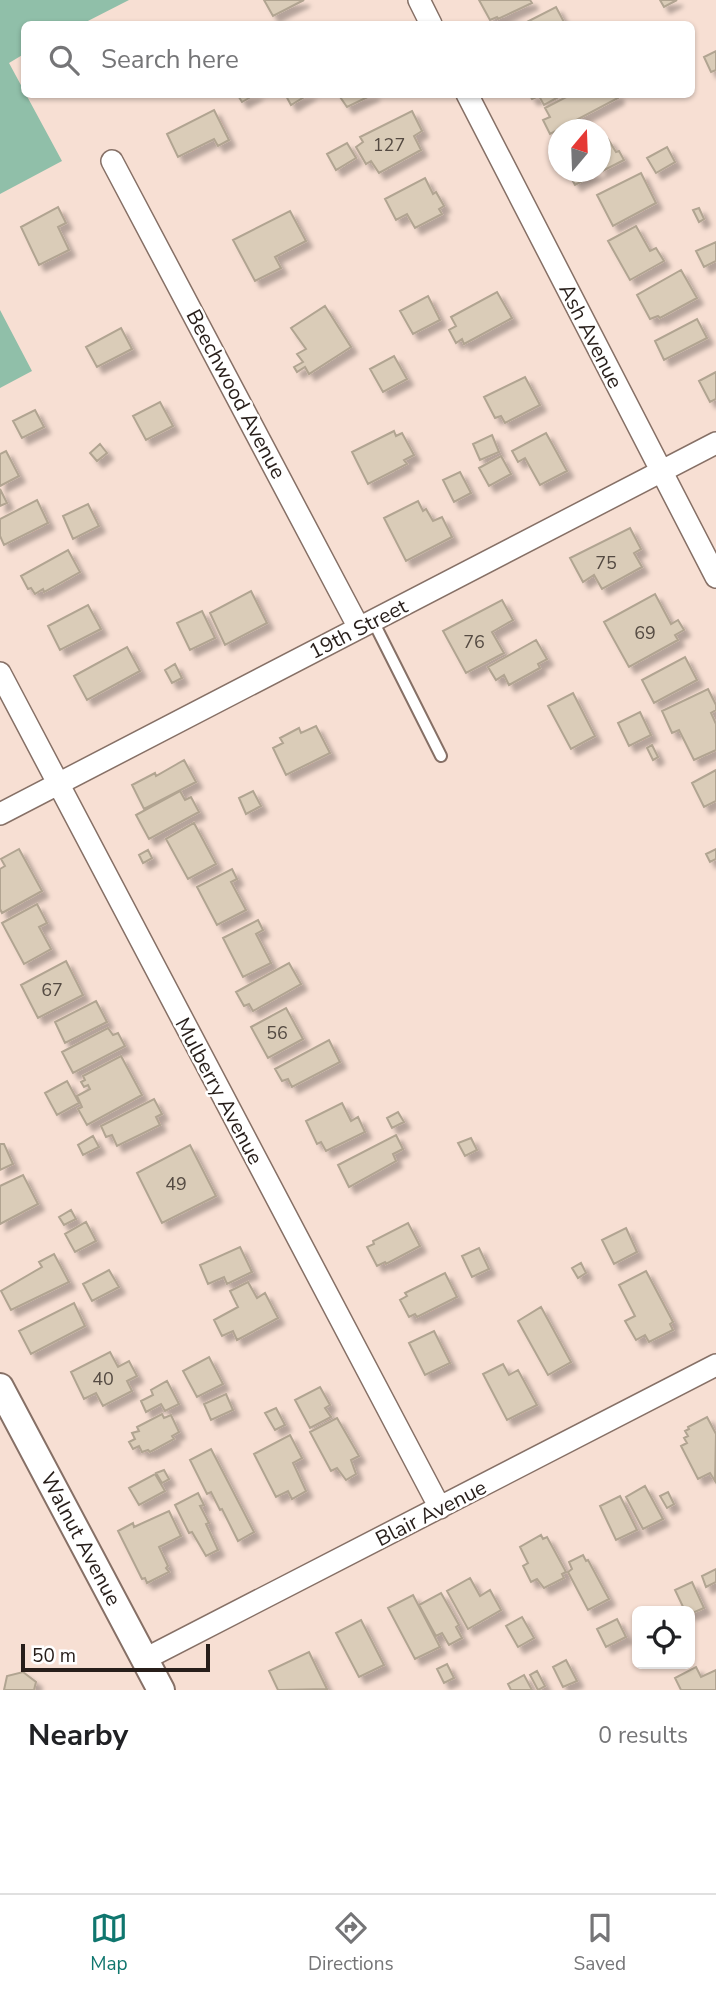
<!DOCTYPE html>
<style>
body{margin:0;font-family:"Nunito Sans",sans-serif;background:#f2f2f2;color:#202124}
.controls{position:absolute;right:21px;bottom:21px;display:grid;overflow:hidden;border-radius:10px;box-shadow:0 2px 5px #0004}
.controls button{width:63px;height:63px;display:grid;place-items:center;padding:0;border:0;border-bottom:2px solid #e0e0e0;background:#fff;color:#202124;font:35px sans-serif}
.compass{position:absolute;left:548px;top:119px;width:63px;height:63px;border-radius:50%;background:#fff;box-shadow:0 2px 5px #0004;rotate:19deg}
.scale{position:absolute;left:21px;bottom:18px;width:189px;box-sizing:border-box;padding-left:7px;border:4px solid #271e1a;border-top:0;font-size:19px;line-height:24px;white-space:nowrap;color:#271e1a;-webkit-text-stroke:5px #fff;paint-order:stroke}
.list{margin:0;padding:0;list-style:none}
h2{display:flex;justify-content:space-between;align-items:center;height:91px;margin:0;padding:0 28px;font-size:30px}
h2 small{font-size:23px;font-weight:400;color:#757577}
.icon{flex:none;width:38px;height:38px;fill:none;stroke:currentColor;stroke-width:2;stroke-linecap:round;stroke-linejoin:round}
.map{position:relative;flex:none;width:716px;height:1690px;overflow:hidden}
.search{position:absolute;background:#fff;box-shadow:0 2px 5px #0004;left:21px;right:21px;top:21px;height:77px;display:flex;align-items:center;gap:18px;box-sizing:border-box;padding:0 24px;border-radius:10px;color:#757577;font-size:26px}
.sheet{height:203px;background:#fff}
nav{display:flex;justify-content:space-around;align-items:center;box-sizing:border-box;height:98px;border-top:2px solid #e0e0e0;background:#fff;font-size:19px;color:#757577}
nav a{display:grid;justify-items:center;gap:4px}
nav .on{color:#0f766e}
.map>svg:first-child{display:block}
.green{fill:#90bfa9}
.building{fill:#daccb8;stroke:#b1a491;stroke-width:2;filter:url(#shadow)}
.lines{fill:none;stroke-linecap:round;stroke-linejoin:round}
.service-casing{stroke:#867066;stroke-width:14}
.minor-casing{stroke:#867066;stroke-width:24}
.tertiary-casing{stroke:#867066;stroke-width:30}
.service{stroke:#fff;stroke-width:10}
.minor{stroke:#fff;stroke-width:21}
.tertiary{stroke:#fff;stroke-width:26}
.labels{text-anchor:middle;stroke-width:5;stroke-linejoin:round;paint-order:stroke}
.number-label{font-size:18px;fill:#544a42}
.street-label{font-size:21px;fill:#271e1a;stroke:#fff}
</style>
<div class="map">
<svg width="716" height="1690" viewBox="0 0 716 1690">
<defs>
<filter id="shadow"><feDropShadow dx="6" dy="6" stdDeviation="2" flood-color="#0004"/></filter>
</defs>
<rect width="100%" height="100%" fill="#f7dfd3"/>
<path class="green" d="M0 0H129L82 24H24V54L9 63 62 161 0 194Z
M0 310 32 371 0 388Z"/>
<path class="building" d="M264 0H304L273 16Z
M479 0H530L532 3 498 19 497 17 490 20Z
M660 0H677L664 7Z
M556 7 565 24H523Z
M716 51V70L711 72 704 57Z
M237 94H256L242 102Z
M285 94H309L291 105Z
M338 94H374L347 107Z
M529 94H564L544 105 539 96 532 99Z
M572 94H617L618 98 550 134 543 120 550 117 545 108Z
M214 110 229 140 218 146 214 139 178 157 167 134Z
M412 111 422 131 414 136 421 150 379 173 371 161 366 164 356 147 363 142 360 137Z
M608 139 616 152 619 151 624 160 575 185 568 172H600V143Z
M347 143 356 158 336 170 327 154Z
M667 147 675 162 656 173 647 158Z
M641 173 656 203 613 226 597 195Z
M425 178 433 194 436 192 444 206 439 209 442 214 415 228 407 214 396 220 385 199Z
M58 207 66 223 58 227 69 250 39 265 21 227Z
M699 208 704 219 699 222 693 210Z
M290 211 306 241 275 257 281 268 255 281 233 240Z
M636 226 650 251 656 248 664 261 630 280 608 241Z
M716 242V261L704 267 696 251Z
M681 270 697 298 660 318 658 316 650 319 637 295Z
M497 292 512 318 464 344 462 339 456 343 449 330 456 326 451 317Z
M428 296 440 320 413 334 400 311Z
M325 306 351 347 309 374 305 367 297 372 294 367 303 362 297 354 306 349 291 328Z
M697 319 707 338 664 360 655 341Z
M121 328 132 349 97 367 86 347Z
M394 356 407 379 383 392 370 369Z
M716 372V399L710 402 699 381Z
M525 377 540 405 505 423 501 416 495 418 484 397Z
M160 402 173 426 146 440 133 416Z
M35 410 44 427 22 438 13 421Z
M394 431 396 436 402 433 414 455 404 460 407 464 368 484 352 452Z
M546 433 567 471 540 485 525 458 518 462 512 451Z
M492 435 499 452 480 460 473 444Z
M100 444 107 453 97 461 90 453Z
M6 451 19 476 0 486V454Z
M501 456 511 474 489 486 479 468Z
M460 472 471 493 454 502 443 480Z
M0 489 7 503 0 506Z
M37 500 48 523 4 545 0 536V519Z
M418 501 423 511 426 509 433 521 442 517 452 537 406 561 384 518Z
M88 504 99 526 73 539 63 516Z
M630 528 641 549 634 553 642 567 602 589 594 575 583 582 570 558Z
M68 550 80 572 44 592 43 589 35 594 31 588 28 589 21 576Z
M251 591 267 623 225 645 210 613Z
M655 594 671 624 678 620 684 630 675 635 678 640 629 667 604 622Z
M502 600 513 620 492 632 504 653 466 673 443 631Z
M88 605 101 629 60 650 48 626Z
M202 611 215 638 190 650 177 623Z
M536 640 547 659 538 664 540 668 509 685 504 675 496 680 488 667Z
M127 647 140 671 87 700 74 676Z
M685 657 697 680 654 703 642 680Z
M175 664 182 678 172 683 165 670Z
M708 689 716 705V710L711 713 716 724V750L694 760 679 730 672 733 662 711Z
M573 693 595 736 571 749 548 706Z
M640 712 651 735 629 746 618 723Z
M316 726 330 753 286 775 273 748 283 743 280 738 299 728 301 733Z
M652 745 658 757 653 760 647 748Z
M184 760 196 782 144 809 132 785 155 773 156 776Z
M716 770V801L704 807 692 783Z
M180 791 185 800 191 797 199 812 149 839 136 815Z
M253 791 261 806 246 814 239 798Z
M194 823 216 864 188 879 166 839Z
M19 849 42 891 2 913 0 909V869L5 866 1 859Z
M716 849V859L710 862 706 854Z
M148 850 152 858 143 863 139 855Z
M232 869 237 879 231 882 246 910 217 925 197 887Z
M37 904 47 923 39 927 51 949 24 964 2 923Z
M258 920 263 930 256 934 271 963 243 977 223 938Z
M66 961 83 995 38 1018 21 985Z
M289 963 301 984 253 1011 249 1004 244 1006 236 992Z
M96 1001 107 1022 65 1043 55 1022Z
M286 1008 303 1039 268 1058 251 1027Z
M108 1028 113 1035 118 1033 125 1046 73 1073 62 1052Z
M329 1040 340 1062 292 1087 288 1079 282 1081 275 1069Z
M121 1056 142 1095 87 1125 78 1109 82 1107 77 1096 90 1089 88 1085 84 1087 81 1082 85 1080 83 1076Z
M67 1081 79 1103 57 1115 45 1093Z
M154 1099 162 1114 156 1117 160 1125 117 1146 112 1135 106 1137 101 1126Z
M342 1103 351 1121 358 1117 365 1132 326 1151 321 1142 317 1144 306 1121Z
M398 1112 404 1122 392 1128 387 1118Z
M396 1135 403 1149 393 1154 396 1161 349 1187 338 1165Z
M93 1136 99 1147 83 1155 78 1145Z
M471 1138 477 1150 465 1156 458 1143Z
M0 1144H4L13 1164 0 1170Z
M190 1145 216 1196 162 1223 137 1173Z
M23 1175 38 1204 0 1224V1186Z
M71 1210 76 1219 64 1225 59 1217Z
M86 1222 96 1241 75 1252 65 1234Z
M408 1223 420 1246 386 1264 385 1262 377 1266 367 1247 374 1244 373 1241Z
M626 1228 637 1252 614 1264 602 1240Z
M240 1247 252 1272 227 1284 224 1277 208 1284 200 1265Z
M479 1248 489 1269 472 1277 462 1256Z
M54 1254 69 1282 11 1310 1 1291 42 1267 39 1262Z
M581 1263 586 1273 578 1278 572 1268Z
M109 1270 119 1287 92 1301 83 1284Z
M646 1271 673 1322 670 1324 673 1330 649 1342 645 1335 636 1340 625 1321 635 1316 619 1285Z
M445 1273 457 1297 417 1317 415 1314 409 1317 400 1300 407 1296 405 1293Z
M248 1282 257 1298 265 1293 278 1318 237 1340 233 1331 222 1336 214 1320 238 1307 230 1291Z
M74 1303 85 1326 31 1354 19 1331Z
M541 1307 571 1362 548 1375 518 1321Z
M434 1331 450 1363 425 1375 409 1343Z
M110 1352 118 1367 129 1361 137 1376 127 1381 132 1391 103 1406 96 1393 84 1399 71 1372Z
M209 1357 223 1384 197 1397 183 1371Z
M503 1364 509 1375 518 1370 537 1405 507 1420 483 1374Z
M167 1381 179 1404 165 1411 161 1404 146 1412 141 1401 153 1395 151 1390Z
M320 1387 330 1405 325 1408 331 1417 310 1428 295 1400Z
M226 1394 233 1410 211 1420 204 1404Z
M276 1408 285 1425 275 1430 265 1413Z
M162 1414 164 1418 171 1415 179 1432 172 1436 174 1439 150 1452 148 1450 142 1452 139 1446 133 1449 129 1442 135 1439 132 1433 139 1431 137 1427Z
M707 1417 716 1434 715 1481 710 1473 698 1479 681 1446 687 1443 684 1438 688 1436 685 1431 689 1429 688 1427Z
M337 1418 359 1456 351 1460 356 1474 346 1480 337 1468 331 1471 310 1432Z
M290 1435 302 1458 293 1463 306 1491 292 1499 288 1491 276 1497 254 1454Z
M211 1449 254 1532 238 1541 222 1509 220 1510 211 1492 207 1494 190 1460Z
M164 1470 169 1479 162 1483 156 1473Z
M155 1474 165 1491 139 1505 129 1488Z
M645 1486 663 1519 643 1529 626 1497Z
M668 1492 674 1504 667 1508 660 1496Z
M198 1493 204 1505 200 1506 209 1523 206 1524 218 1550 206 1556 192 1532 189 1533 175 1505Z
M620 1496 637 1530 616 1540 600 1506Z
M169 1511 181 1536 159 1547 168 1566 166 1568 169 1572 147 1583 145 1578 142 1579 118 1531 133 1523 134 1527Z
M541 1535 543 1539 547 1537 566 1572 562 1574 564 1578 544 1588 537 1579 531 1582 523 1566 528 1563 520 1547Z
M583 1555 586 1561 588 1560 609 1599 588 1610 568 1572 572 1569 569 1562Z
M716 1569V1582L706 1587 702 1576Z
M470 1578 480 1596 490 1590 501 1610 468 1629 447 1591Z
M692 1582 704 1608 690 1614V1611H685L675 1590Z
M441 1593 459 1625 456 1627 462 1638 449 1645 442 1633 436 1636 419 1605Z
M413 1595 440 1647 415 1659 388 1608Z
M522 1617 534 1638 518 1647 506 1626Z
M617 1619 626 1637 606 1647 597 1629Z
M361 1620 384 1665 359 1677 336 1633Z
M309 1652 327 1689 278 1690 269 1671Z
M566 1660 577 1681 563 1687 553 1667Z
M447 1664 454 1678 444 1683 437 1669Z
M696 1667 701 1677 716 1670V1690H681L675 1678Z
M537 1671 545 1686 538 1690 530 1675Z
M23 1672 36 1682 34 1690H4L7 1676Z
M524 1675 532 1690H511L508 1684Z"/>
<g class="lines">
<defs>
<path id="service" d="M373 621 441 756"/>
<path id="minor" d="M419 0 431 24
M467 94 716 577
M112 161 359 628
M0 673 440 1508
M0 814 716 443
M145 1659 716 1365"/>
<path id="tertiary" d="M0 1387 161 1690"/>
</defs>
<use href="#service" class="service-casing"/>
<use href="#minor" class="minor-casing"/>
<use href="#tertiary" class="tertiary-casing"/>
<use href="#service" class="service"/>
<use href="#minor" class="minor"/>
<use href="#tertiary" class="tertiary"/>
</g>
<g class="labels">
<g class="number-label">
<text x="389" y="151">127</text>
<text x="606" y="569">75</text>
<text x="645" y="639">69</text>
<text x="474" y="648">76</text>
<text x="52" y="996">67</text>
<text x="277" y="1039">56</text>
<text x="176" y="1190">49</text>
<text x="103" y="1385">40</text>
</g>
<g class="street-label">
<text transform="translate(591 336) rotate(63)" y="7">Ash Avenue</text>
<text transform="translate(236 394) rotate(62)" y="7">Beechwood Avenue</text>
<text transform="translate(358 629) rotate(-27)" y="7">19th Street</text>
<text transform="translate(219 1091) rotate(62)" y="7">Mulberry Avenue</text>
<text transform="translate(431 1513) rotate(-27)" y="7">Blair Avenue</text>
<text transform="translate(81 1539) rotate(62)" y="7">Walnut Avenue</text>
</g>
</g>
</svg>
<div class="controls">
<button><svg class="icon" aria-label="locate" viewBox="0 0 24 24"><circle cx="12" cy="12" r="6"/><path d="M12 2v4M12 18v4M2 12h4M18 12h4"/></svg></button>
</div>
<svg class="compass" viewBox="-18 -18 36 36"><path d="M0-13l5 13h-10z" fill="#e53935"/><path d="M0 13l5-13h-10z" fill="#757577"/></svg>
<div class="scale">50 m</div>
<div class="search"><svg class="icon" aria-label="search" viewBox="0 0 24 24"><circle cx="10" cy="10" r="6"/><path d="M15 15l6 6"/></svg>Search here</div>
</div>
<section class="sheet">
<h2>Nearby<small>0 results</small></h2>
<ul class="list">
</ul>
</section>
<nav>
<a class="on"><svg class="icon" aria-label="map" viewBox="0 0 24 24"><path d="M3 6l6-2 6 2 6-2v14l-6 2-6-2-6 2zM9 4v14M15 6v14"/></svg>Map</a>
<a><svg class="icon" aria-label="directions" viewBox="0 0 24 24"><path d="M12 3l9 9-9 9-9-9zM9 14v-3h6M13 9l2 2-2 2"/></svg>Directions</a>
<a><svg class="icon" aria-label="saved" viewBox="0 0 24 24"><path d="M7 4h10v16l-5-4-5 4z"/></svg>Saved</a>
</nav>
